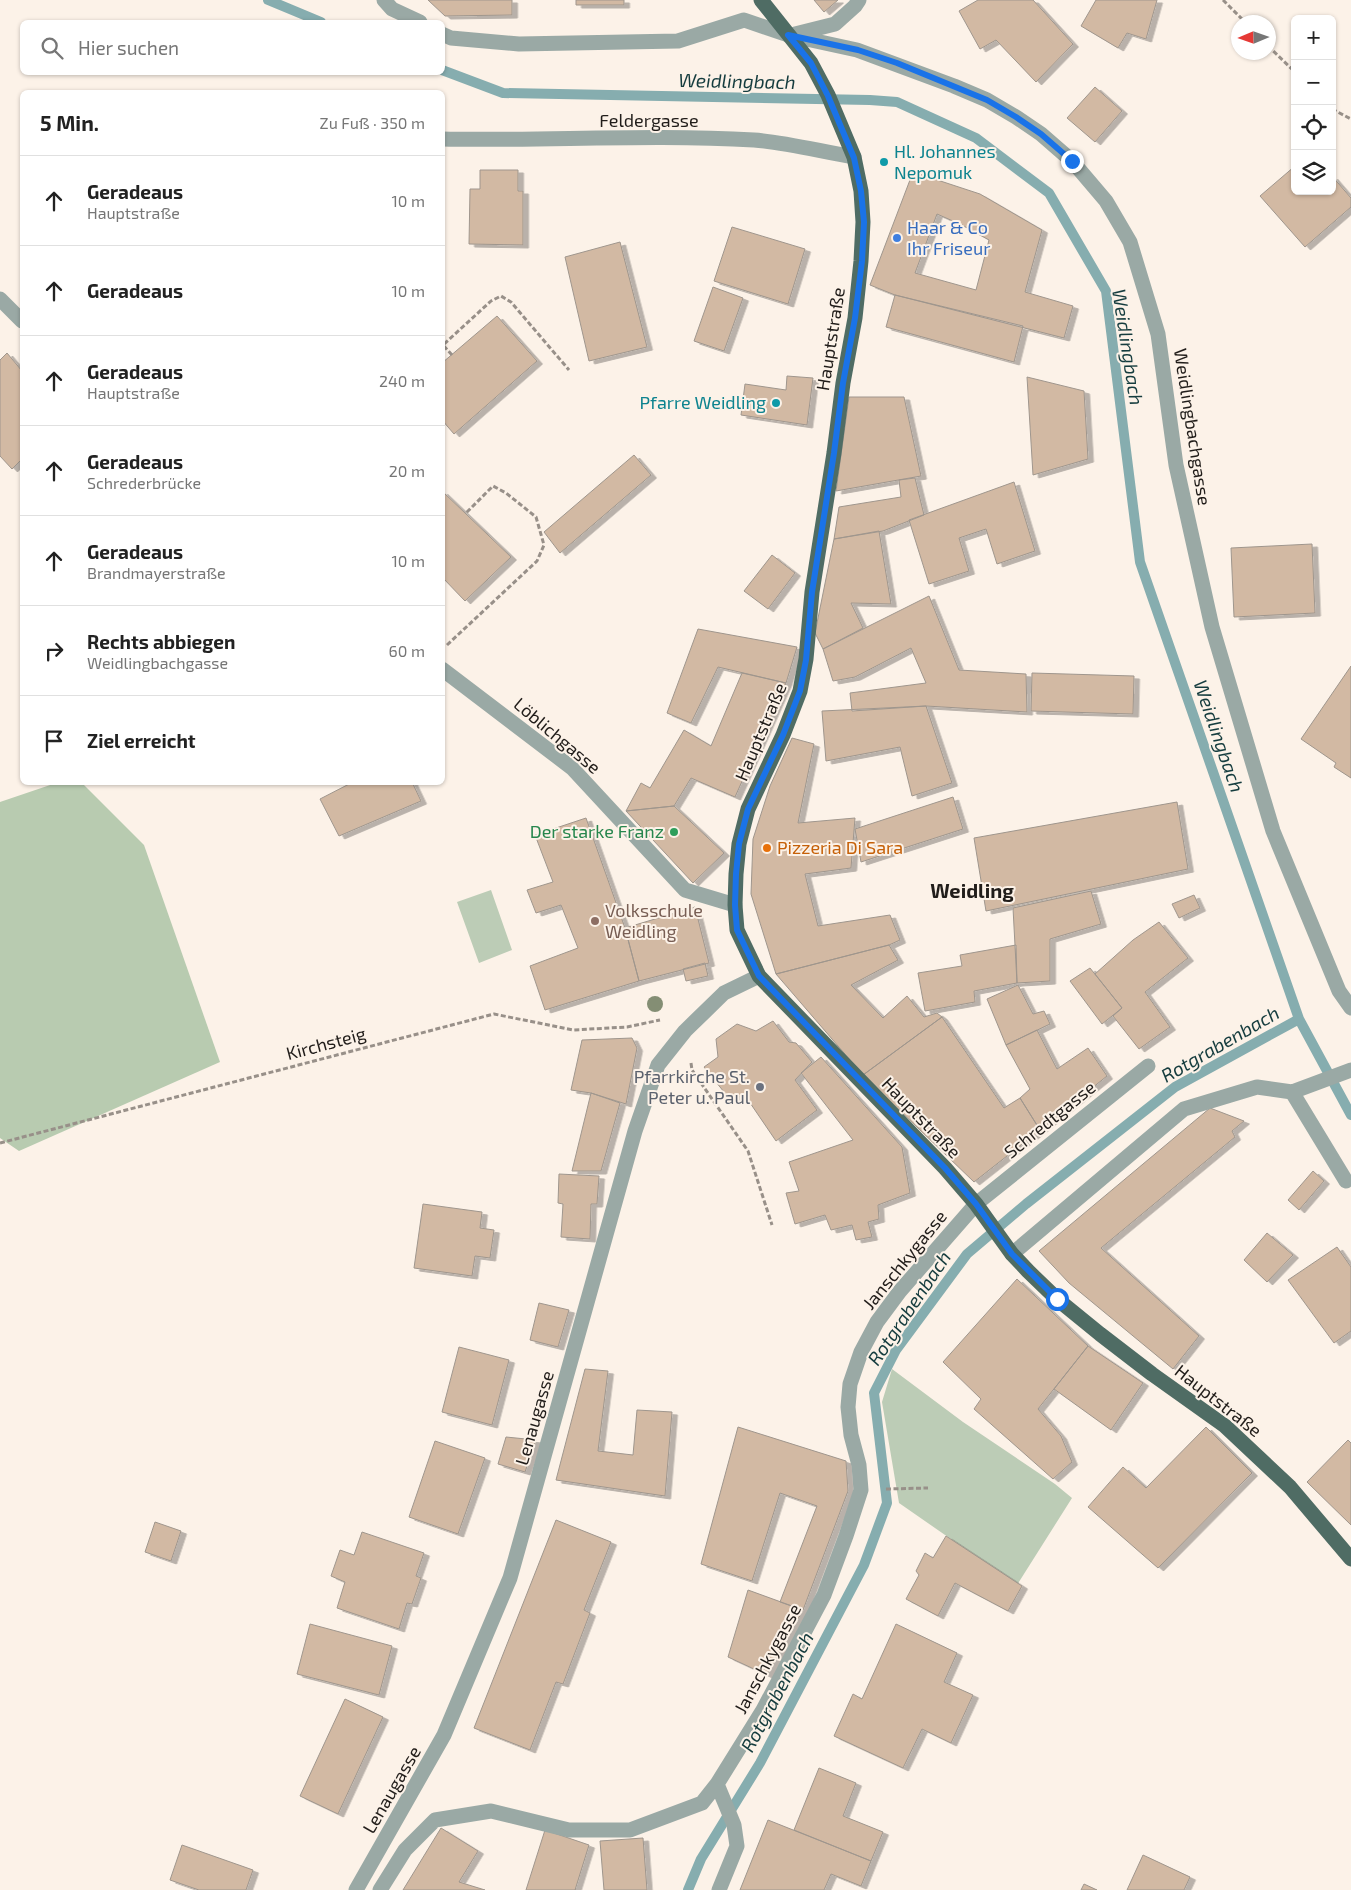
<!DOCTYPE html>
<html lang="de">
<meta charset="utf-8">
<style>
body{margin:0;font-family:"Exo 2",sans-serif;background:#f6f6f6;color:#222}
.controls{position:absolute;right:15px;top:15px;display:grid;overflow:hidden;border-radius:8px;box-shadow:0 1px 4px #0004}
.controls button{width:45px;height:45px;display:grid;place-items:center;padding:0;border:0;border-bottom:1px solid #e0e0e0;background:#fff;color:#222;font:25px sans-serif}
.compass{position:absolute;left:1231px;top:15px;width:45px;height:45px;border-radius:50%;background:#fff;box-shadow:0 1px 4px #0004;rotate:268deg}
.stop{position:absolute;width:15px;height:15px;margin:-11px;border:4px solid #1a73e8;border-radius:50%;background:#fff}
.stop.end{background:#1a73e8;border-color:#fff;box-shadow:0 1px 5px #0008}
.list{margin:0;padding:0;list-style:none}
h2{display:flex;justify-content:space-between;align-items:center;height:65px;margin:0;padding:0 20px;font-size:21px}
h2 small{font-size:16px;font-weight:400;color:#767676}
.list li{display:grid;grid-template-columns:32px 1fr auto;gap:15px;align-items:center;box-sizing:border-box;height:90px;padding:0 20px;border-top:1px solid #e0e0e0}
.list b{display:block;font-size:19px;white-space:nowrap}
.list p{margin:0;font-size:16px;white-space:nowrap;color:#767676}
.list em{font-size:16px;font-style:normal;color:#767676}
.icon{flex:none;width:28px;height:28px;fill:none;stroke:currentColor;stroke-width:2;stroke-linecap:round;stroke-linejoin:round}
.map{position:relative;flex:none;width:1351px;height:1890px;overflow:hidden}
.search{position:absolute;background:#fff;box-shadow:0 1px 4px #0004;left:20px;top:20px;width:425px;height:55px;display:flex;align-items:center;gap:12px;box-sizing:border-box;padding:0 18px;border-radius:8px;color:#767676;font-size:19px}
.panel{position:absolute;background:#fff;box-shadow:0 1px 4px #0004;left:20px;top:90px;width:425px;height:695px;border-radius:8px}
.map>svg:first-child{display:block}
.green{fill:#bcccb6}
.forest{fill:#b8cbb0}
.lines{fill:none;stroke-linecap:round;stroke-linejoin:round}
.stream{stroke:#86adaf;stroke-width:10}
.building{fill:#d2b9a3;stroke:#9f968d;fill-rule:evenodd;filter:url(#shadow)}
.path{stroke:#989089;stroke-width:3;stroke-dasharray:5 2.5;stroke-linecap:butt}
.minor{stroke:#9aa9a5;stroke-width:15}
.major{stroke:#4f6c64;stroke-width:15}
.tree{fill:#848e74}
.route{stroke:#1a73e8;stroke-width:6}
.culture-dot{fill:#0f9aa8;stroke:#fcf2e8;stroke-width:2}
.shop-dot{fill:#3f7fe0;stroke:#fcf2e8;stroke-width:2}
.leisure-dot{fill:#2e9e5b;stroke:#fcf2e8;stroke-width:2}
.food-dot{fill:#e8710a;stroke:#fcf2e8;stroke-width:2}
.education-dot{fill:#8d6e63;stroke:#fcf2e8;stroke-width:2}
.worship-dot{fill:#6b7280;stroke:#fcf2e8;stroke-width:2}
.labels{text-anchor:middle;stroke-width:4;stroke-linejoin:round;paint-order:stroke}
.street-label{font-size:18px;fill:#211d1a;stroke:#fcf2e8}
.culture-label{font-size:18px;fill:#0d838f;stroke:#fcf2e8;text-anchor:start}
.shop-label{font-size:18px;fill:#366cbe;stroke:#fcf2e8;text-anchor:start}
.leisure-label{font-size:18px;fill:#27864d;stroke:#fcf2e8;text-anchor:end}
.food-label{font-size:18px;fill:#c56008;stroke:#fcf2e8;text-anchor:start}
.education-label{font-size:18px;fill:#785e54;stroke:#fcf2e8;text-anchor:start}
.worship-label{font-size:18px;fill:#5b616d;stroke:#fcf2e8;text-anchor:end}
.water-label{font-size:19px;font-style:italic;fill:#153c3e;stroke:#fcf2e8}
.quarter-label{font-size:20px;font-weight:bold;fill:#211d1a;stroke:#fcf2e8}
</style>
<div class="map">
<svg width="1351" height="1890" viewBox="0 0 1351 1890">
<defs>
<filter id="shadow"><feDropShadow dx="5.5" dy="3" stdDeviation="0" flood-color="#0004"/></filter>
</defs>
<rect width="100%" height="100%" fill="#fcf2e8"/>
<path class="green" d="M491 890 512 950 479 963 457 902Z
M892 1369 963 1422 1055 1484 1072 1498 1017 1585 899 1503 882 1402Z"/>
<path class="forest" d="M59 782 82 783 144 845 220 1062 19 1151 0 1138V802Z"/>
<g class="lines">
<path class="stream" d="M268 0 321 22
M442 70 503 93 870 100 897 102 976 138 1049 193 1106 291 1140 562 1299 1019 1351 1115
M688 1890 701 1859 760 1763 864 1565 887 1503 874 1393 896 1350 967 1254 1026 1204 1175 1087 1299 1019"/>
</g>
<path class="building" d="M428 0H512V15L445 16Z
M576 0H624V5H576Z
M814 0H838L824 12Z
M978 0H1033L1073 44 1036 82 996 40 980 49 959 11Z
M1096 0H1157L1146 39 1127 33 1118 48 1081 26Z
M1095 87 1122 111 1095 142 1067 118Z
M1295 166V191H1332V176L1351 198V207L1305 247 1260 196Z
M480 170H518V191H523V245L469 244 470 189H480Z
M913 172 980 194 1042 230 1025 292 1073 306 1064 338 895 295 870 285ZM937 214 962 225 989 240 976 290 915 273Z
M732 227 805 249 788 304 714 281Z
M620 242 647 347 589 361 565 257Z
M713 287 743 298 724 351 694 341Z
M895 295 1023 326 1014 362 886 327Z
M497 316 537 361 454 434 442 420V363Z
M7 353 22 371V459L12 469 0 456V360Z
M787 376 813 378 807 425 741 415 745 384 786 390Z
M1027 377 1084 391 1088 459 1033 475Z
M849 397H904L921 476 836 491Z
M634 455 651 475 560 553 544 532Z
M915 478 924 515 883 531 834 539 839 507 901 497 899 480Z
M1014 482 1035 551 997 564 986 529 959 538 969 571 929 584 909 520Z
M442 491 511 557 465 601 442 577Z
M879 531 891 604 851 603 863 628 823 649 815 633 834 539Z
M1312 544 1315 613 1234 617 1231 548Z
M772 555 795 573 768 609 744 591Z
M929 596 959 670 1026 674 1027 712 926 706 852 711 850 693 926 683 911 648 855 677 833 681 823 649Z
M698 629 797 647 786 683 718 667 691 723 667 713Z
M1351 666V778L1334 767 1336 763 1301 739Z
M742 673 786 683 735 797 691 778 674 806 626 811 641 783 650 788 684 730 711 746Z
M1032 673 1134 676 1133 714 1031 711Z
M926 706 952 783 912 796 900 747 826 761 822 711Z
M792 738 814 744 798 823 855 818 851 868 805 874 818 926 890 915 900 940 889 945 776 974 751 894 753 839 770 786Z
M353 782H412L421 801 339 836 320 799Z
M953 797 963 829 861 862 855 829Z
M1177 802 1188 869 986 911 974 838Z
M674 806 724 853 693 883 626 811Z
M586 818 625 928 639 981 545 1010 530 966 578 948 561 905 536 913 527 890 553 882 535 835Z
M1091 891 1101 924 1050 939V981L1017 983 1013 908Z
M1194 895 1200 908 1179 918 1172 904Z
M695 907 709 963 639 981 625 928Z
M1159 922 1188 958 1145 992 1170 1027 1139 1049 1113 1016 1122 1008 1095 974 1133 940Z
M889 945 898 960 851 985 883 1018 907 996 924 1017 937 1013 942 1017 863 1075 776 974Z
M1016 945 1017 983 974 991 975 1002 925 1011 918 973 962 966 960 955Z
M705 963 708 976 686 981 683 969Z
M1090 968 1122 1008 1102 1024 1070 981Z
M1018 985 1033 1014 1044 1011 1050 1024 1006 1045 987 999Z
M942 1017 1004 1108 1020 1098 1040 1130 974 1182 863 1075Z
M773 1021 789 1042 796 1043 812 1062 795 1080 817 1110 776 1141 744 1094 732 1102 704 1067 718 1057 716 1039 737 1024 756 1031Z
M1037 1030 1057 1069 1088 1048 1107 1076 1040 1130 1020 1098 1030 1089 1006 1045Z
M632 1038 637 1048 626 1104 591 1093 571 1090 582 1040Z
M821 1057 902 1147 910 1193 878 1205 879 1219 868 1222 872 1237 856 1240 852 1225 831 1230 825 1215 795 1224 786 1193 799 1191 789 1162 853 1140 801 1073Z
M591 1093 620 1103 601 1171H572Z
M1210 1108 1244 1121 1232 1131 1235 1137 1101 1248 1199 1336 1173 1369 1069 1283 1039 1251Z
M1313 1171 1324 1181 1299 1210 1288 1200Z
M559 1174 599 1176 597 1204H591L590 1239 561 1237 563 1204 558 1203Z
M423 1204 482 1212 480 1228 494 1230 490 1258 475 1256 472 1276 414 1268Z
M1267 1233 1293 1255 1267 1282 1244 1260Z
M1337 1247 1351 1267V1331L1334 1343 1288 1280Z
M1017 1279 1088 1346 1038 1409 1061 1436 1072 1462 1053 1479 974 1409 981 1399 943 1362Z
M539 1303 569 1310 558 1347 530 1340Z
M1088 1346 1143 1383 1111 1430 1054 1389Z
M459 1347 509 1360 492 1425 442 1412Z
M585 1369 608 1371 598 1451 633 1455 637 1410 672 1412 665 1496 556 1480Z
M738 1427 846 1461 848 1491 803 1610 780 1602 817 1506 780 1493 752 1581 701 1564Z
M1206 1427 1252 1473 1158 1568 1088 1507 1123 1467 1146 1488Z
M506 1437 536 1440 525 1472 498 1464Z
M1348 1440 1351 1443V1525L1307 1482Z
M435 1441 485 1458 458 1534 409 1517Z
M556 1520 611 1542 584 1610 590 1613 563 1684 556 1682 530 1750 474 1728Z
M155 1522 181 1531 171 1561 145 1552Z
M362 1532 424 1553 416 1576 421 1578 412 1604 407 1603 399 1629 337 1608 345 1582 331 1576 340 1550 354 1555Z
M946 1536 1022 1586 1008 1611 955 1583 938 1616 906 1599 919 1575 916 1571 925 1553 933 1558Z
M748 1590 803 1610 767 1675 728 1657Z
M310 1624 392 1646 379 1695 297 1674Z
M896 1624 957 1653 944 1682 973 1695 951 1743 922 1729 903 1768 834 1736 853 1694 862 1699Z
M345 1699 383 1717 338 1814 300 1796Z
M819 1768 856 1783 843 1816 883 1832 871 1861 794 1830Z
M768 1820 871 1861 861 1886 831 1874 824 1890H740Z
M441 1828 478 1851 459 1882 485 1890H403Z
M545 1830 589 1845 575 1890H576H526Z
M643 1838 647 1890H604L600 1841Z
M182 1845 253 1870 246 1890H199L170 1880Z
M1143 1855 1190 1877 1184 1890H1127Z
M1084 1884 1097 1890H1081Z"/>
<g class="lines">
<path class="path" d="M1223 0 1245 22
M1268 46 1295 72
M1332 109 1351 119
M452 355 443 345 491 301 501 296 511 302 569 370
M447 645 537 561 544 545 536 517 506 493 493 486 466 513
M691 1063 692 1070 748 1151 772 1225
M0 1143 494 1014 573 1030 627 1027 660 1020
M886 1489 928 1488"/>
<path class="minor" d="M384 0 392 9 420 22
M442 34 451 38 519 44 678 41 744 20 788 35 857 50 954 86 987 100 1016 117 1041 134 1072 161 1106 201 1130 242 1158 334 1176 465 1212 627 1273 831 1339 991 1351 1008
M795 34 835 24 855 6 859 0
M442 139C546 141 650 134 754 140 785 142 823 152 854 157
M0 299 22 321
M442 669 572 768 685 890 735 905
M1292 1092 1346 1181
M1012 1254 1184 1109 1257 1087 1292 1092 1351 1070
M717 1784 734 1825 737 1846 719 1890
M356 1890 444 1735 510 1578 635 1131 658 1065 685 1031 724 993 759 976
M380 1890 405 1850 435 1820 491 1811 569 1830H630L702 1803 717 1784 763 1710 824 1595 846 1536 861 1490 859 1465 851 1435 848 1407 850 1384 861 1352 877 1322 900 1291 976 1204 1148 1066"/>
<path class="major" d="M761 0 811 63 828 95 854 157 861 191 863 222 861 261 855 318 843 383 834 453 812 592 806 659 800 691 783 735 748 809 739 844 736 874 735 905 737 930 759 976 945 1168 976 1204 1012 1254 1028 1271 1057 1299 1100 1334 1152 1374 1225 1426 1290 1487 1351 1559"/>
</g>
<circle class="tree" cx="655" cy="1004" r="8"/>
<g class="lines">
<path class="route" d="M1057 1299 1012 1254 976 1204 945 1168 759 976 737 930 735 905 736 874 739 844 748 809 783 735 800 691 806 660 812 592 834 453 843 383 855 318 862 261 864 222 861 191 854 158 828 96 811 63 788 35 858 50 897 63 987 100 1016 117 1041 134 1072 161"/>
</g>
<g class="culture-dot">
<circle cx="884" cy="162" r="5"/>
<circle cx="776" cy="403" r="5"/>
</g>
<circle class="shop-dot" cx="897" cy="238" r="5"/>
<circle class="leisure-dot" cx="674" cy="832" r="5"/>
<circle class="food-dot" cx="767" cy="848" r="5"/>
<circle class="education-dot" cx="595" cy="921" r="5"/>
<circle class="worship-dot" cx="760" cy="1087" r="5"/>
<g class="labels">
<g class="street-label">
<text x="649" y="127">Feldergasse</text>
<text transform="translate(831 339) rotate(-81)" y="6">Hauptstraße</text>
<text transform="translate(1192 427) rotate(81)" y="6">Weidlingbachgasse</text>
<text transform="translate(761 732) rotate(-67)" y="6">Hauptstraße</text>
<text transform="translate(557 736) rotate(40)" y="6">Löblichgasse</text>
<text transform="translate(326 1044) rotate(-15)" y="6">Kirchsteig</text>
<text transform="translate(921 1118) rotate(46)" y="6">Hauptstraße</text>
<text transform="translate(1050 1120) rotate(-39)" y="6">Schredtgasse</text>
<text transform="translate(905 1260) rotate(-51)" y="6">Janschkygasse</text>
<text transform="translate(1218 1401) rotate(38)" y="6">Hauptstraße</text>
<text transform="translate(535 1418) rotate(-74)" y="6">Lenaugasse</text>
<text transform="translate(768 1659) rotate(-62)" y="6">Janschkygasse</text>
<text transform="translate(392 1790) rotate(-60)" y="6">Lenaugasse</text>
</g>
<g class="culture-label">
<text x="894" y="158">Hl. Johannes<tspan x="894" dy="21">Nepomuk</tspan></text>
<text x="766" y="409" text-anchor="end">Pfarre Weidling</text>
</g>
<g class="shop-label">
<text x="907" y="234">Haar &amp; Co<tspan x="907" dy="21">Ihr Friseur</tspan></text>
</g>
<g class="leisure-label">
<text x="664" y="838">Der starke Franz</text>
</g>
<g class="food-label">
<text x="777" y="854">Pizzeria Di Sara</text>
</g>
<g class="education-label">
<text x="605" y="917">Volksschule<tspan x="605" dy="21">Weidling</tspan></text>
</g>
<g class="worship-label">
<text x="750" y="1083">Pfarrkirche St.<tspan x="750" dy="21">Peter u. Paul</tspan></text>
</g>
<g class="water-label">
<text transform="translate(737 81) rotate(1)" y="7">Weidlingbach</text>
<text transform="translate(1128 347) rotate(81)" y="7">Weidlingbach</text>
<text transform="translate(1219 736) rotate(71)" y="7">Weidlingbach</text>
<text transform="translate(1220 1044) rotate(-30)" y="7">Rotgrabenbach</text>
<text transform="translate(909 1308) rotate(-56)" y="7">Rotgrabenbach</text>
<text transform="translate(777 1692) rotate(-62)" y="7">Rotgrabenbach</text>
</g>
<g class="quarter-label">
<text x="972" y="898">Weidling</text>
</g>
</g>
</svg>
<div class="controls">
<button>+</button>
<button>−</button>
<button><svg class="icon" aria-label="locate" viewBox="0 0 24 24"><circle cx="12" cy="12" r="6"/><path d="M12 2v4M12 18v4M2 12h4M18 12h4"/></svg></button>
<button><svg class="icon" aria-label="layers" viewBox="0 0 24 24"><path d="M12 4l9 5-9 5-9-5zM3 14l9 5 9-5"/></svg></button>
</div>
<svg class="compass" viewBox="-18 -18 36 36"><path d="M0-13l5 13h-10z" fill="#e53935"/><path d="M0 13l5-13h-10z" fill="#767676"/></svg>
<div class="stop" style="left:1057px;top:1299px"></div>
<div class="stop end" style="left:1072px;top:161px"></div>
<div class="search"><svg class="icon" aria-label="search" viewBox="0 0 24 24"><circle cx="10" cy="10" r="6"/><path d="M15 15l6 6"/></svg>Hier suchen</div>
<section class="panel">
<h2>5 Min.<small>Zu Fuß · 350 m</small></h2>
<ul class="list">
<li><svg class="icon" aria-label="ahead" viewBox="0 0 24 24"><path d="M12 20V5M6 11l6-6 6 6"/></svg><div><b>Geradeaus</b><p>Hauptstraße</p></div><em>10 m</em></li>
<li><svg class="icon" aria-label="ahead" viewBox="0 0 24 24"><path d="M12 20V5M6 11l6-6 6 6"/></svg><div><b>Geradeaus</b></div><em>10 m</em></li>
<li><svg class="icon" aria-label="ahead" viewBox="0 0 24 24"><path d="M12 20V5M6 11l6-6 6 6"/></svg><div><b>Geradeaus</b><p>Hauptstraße</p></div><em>240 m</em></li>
<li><svg class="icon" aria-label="ahead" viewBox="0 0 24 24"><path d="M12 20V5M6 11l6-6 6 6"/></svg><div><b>Geradeaus</b><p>Schrederbrücke</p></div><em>20 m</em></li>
<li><svg class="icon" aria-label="ahead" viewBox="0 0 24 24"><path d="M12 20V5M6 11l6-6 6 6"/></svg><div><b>Geradeaus</b><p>Brandmayerstraße</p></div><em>10 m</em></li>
<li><svg class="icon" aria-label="right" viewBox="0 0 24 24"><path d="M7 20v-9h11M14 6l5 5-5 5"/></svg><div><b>Rechts abbiegen</b><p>Weidlingbachgasse</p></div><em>60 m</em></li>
<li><svg class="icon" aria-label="arrive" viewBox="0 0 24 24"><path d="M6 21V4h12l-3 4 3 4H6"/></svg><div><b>Ziel erreicht</b></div></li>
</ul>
</section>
</div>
